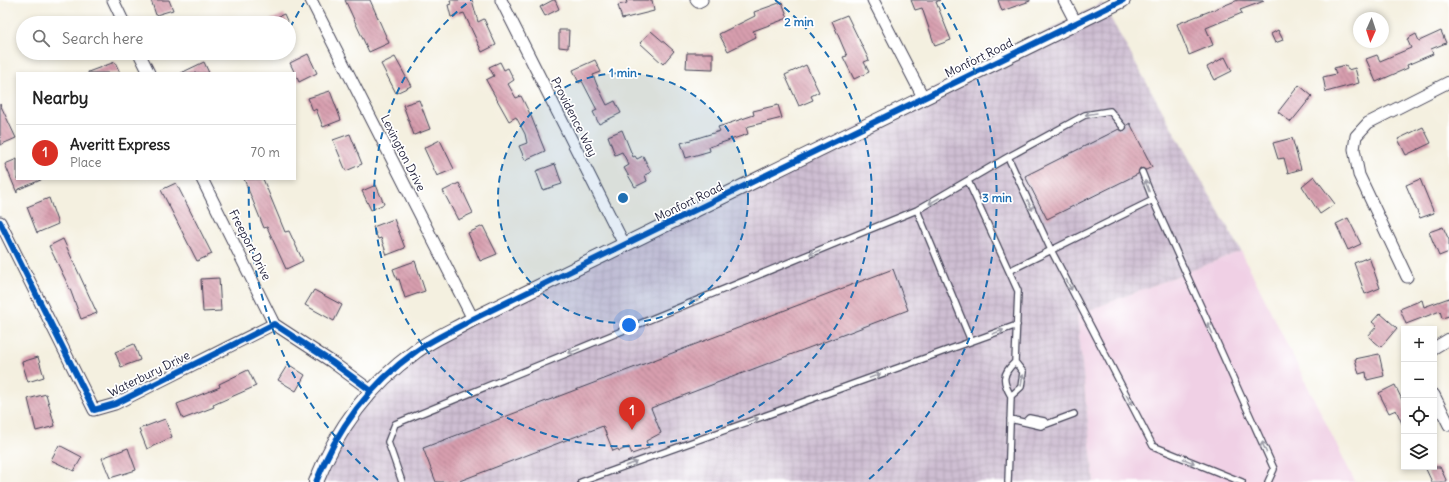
<!DOCTYPE html>
<meta charset="utf-8">
<style>
body{margin:0;font-family:Delius,sans-serif;background:#f6f6f6;color:#222}
.controls{position:absolute;right:12px;bottom:12px;display:grid;overflow:hidden;border-radius:0px;box-shadow:0 2px 6px #0003}
.controls button{width:36px;height:36px;display:grid;place-items:center;padding:0;border:0;border-bottom:1px solid #e0e0e0;background:#fff;color:#222;font:20px sans-serif}
.compass{position:absolute;left:1353px;top:12px;width:36px;height:36px;border-radius:50%;background:#fff;box-shadow:0 2px 6px #0003;rotate:183deg}
.you{position:absolute;left:629px;top:325px;width:14px;height:14px;margin:-10px;border:3px solid #fff;border-radius:50%;background:#1a73e8;box-shadow:0 0 0 6px #1a73e833}
.badge{display:grid;place-items:center;width:26px;height:26px;border-radius:50%;background:#d93025;color:#fff;font-size:13px;font-weight:700}
.pin{position:absolute;translate:-50% -33px;filter:drop-shadow(0 1px 2px #0008)}
.pin::after{content:'';position:absolute;top:21px;width:14px;height:12px;background:inherit;clip-path:polygon(0 0,100% 0,50% 100%)}
.list{margin:0;padding:0;list-style:none}
h2{display:flex;justify-content:space-between;align-items:center;height:52px;margin:0;padding:0 16px;font-size:17px}
h2 small{font-size:13px;font-weight:400;color:#767676}
.list li{display:grid;grid-template-columns:26px 1fr auto;gap:12px;align-items:center;box-sizing:border-box;height:56px;padding:0 16px;border-top:1px solid #e0e0e0}
.list b{display:block;font-size:15px;white-space:nowrap}
.list p{margin:0;font-size:13px;white-space:nowrap;color:#767676}
.list em{font-size:13px;font-style:normal;color:#767676}
.icon{flex:none;width:22px;height:22px;fill:none;stroke:currentColor;stroke-width:2;stroke-linecap:round;stroke-linejoin:round}
.map{position:relative;flex:none;width:1449px;height:482px;overflow:hidden}
.search{position:absolute;background:#fff;box-shadow:0 2px 6px #0003;left:16px;top:16px;width:280px;height:44px;display:flex;align-items:center;gap:10px;box-sizing:border-box;padding:0 14px;border-radius:22px;color:#767676;font-size:15px}
.panel{position:absolute;background:#fff;box-shadow:0 2px 6px #0003;left:16px;top:72px;width:280px;height:108px;border-radius:0px}
.map>svg:first-child{display:block}
.built{fill:#f0d0e5}
.industrial{fill:url(#industrial-grid)}
.building{fill:url(#building-back-hatch)}
.lines{fill:none;stroke-linecap:round;stroke-linejoin:round}
.service-casing{stroke:#424154;stroke-width:8}
.minor-casing{stroke:#424154;stroke-width:13}
.tertiary-casing{stroke:#424154;stroke-width:16}
.service{stroke:#fff;stroke-width:5.5}
.minor{stroke:#fff;stroke-width:11}
.tertiary{stroke:#fff;stroke-width:14}
.cycleway-casing{stroke:#fff;stroke-width:8}
.cycleway{stroke:#0057b8;stroke-width:6}
.oneway{stroke:#9c9ca7}
.ring{fill:none;stroke:#1f6fb2;stroke-width:2;stroke-dasharray:7 5}
.labels{text-anchor:middle;stroke-width:3.5;stroke-linejoin:round;paint-order:stroke}
.street-label{font-size:12px;fill:#22223b;stroke:#fff}
.centre{fill:#1f6fb2;stroke:#fff;stroke-width:2}
.ring-label{font-size:12px;text-anchor:middle;font-weight:bold;fill:#1f6fb2;stroke:#fff;stroke-width:3.5;stroke-linejoin:round;paint-order:stroke}
</style>
<div class="map">
<svg width="1449" height="482" viewBox="0 0 1449 482">
<defs>
<pattern id="industrial-grid" width="8" height="8" patternUnits="userSpaceOnUse"><rect width="8" height="8" fill="#cebed2"/><path d="M0 4h8M4 0v8" fill="none" stroke="#b1a3b5"/></pattern>
<pattern id="building-back-hatch" width="6" height="6" patternUnits="userSpaceOnUse"><rect width="6" height="6" fill="#d79eae"/><path d="M-1 5l2 2M0 0l6 6M5-1l2 2" fill="none" stroke="#ae808f"/></pattern>
</defs>
<rect width="100%" height="100%" fill="#fff"/>
<filter id="ink" filterUnits="userSpaceOnUse"><feTurbulence type="fractalNoise" baseFrequency=".025" numOctaves="2"/><feDisplacementMap in="SourceGraphic" scale="8" xChannelSelector="R" yChannelSelector="G"/><feConvolveMatrix kernelMatrix="1 2 1 2 8 2 1 2 1" color-interpolation-filters="sRGB"/></filter>
<filter id="wash" filterUnits="userSpaceOnUse"><feTurbulence type="fractalNoise" baseFrequency=".012" numOctaves="4" result="noise"/><feDisplacementMap in="SourceGraphic" scale="16" xChannelSelector="R" yChannelSelector="G"/><feGaussianBlur stdDeviation="0.9" result="paint"/><feColorMatrix in="noise" values="0 0 0 0 0 0 0 0 0 0 0 0 0 0 0 0 0 1.4 0 .05"/><feComposite in="paint" operator="in"/></filter>
<g filter="url(#wash)">
<rect width="100%" height="100%" fill="#f4f0e0"/>
<path class="built" d="M1241 251 1355 482H1094L1077 315Z"/>
<path class="industrial" d="M1102 3 1241 251 1077 315 1094 482H309L336 426 421 349Z"/>
<g id="blocks">
<path class="building" d="M151 0H169L173 10 156 15Z
M345 0H370L389 43 369 52Z
M450 0H472L478 22 484 19 496 45 482 52 464 13 451 17 448 5 451 4Z
M553 0H555L559 9 545 16 540 7Z
M626 0H652L654 11 622 19 618 5 627 3Z
M911 0H940L936 2 951 40 935 46 922 8 915 10Z
M998 0H1030V1L1002 11Z
M1238 0 1264 1 1240 10 1242 13 1206 28 1213 45 1189 55 1177 24Z
M782 2 788 18 753 31 756 37 728 51 719 34 755 16 754 12Z
M284 14 288 23H263Z
M847 15 869 60 864 62 869 72 854 79 843 57 847 56 832 21Z
M559 30H569L568 48 559 47Z
M1278 30 1283 40 1275 43 1271 34Z
M651 31 674 51 663 64 640 43Z
M1441 31 1446 43 1431 49 1433 54 1407 65 1408 68 1376 82 1366 59 1377 55 1380 61 1411 48 1407 39 1416 34 1419 41Z
M687 53H713V69L686 68Z
M308 54 317 73 299 82 290 63Z
M395 57 411 86 396 93 381 64Z
M1225 57 1232 71 1214 80 1207 67Z
M595 60 601 72 593 75 597 85 607 105 615 101 621 113 599 124 593 112 597 110 582 81 579 83 573 70Z
M115 62 120 73H88V72Z
M204 62 209 73H181Z
M500 62 504 70 508 68 514 80 508 84 516 98 521 96 531 116 545 151 525 160 519 146 527 143 525 134 516 117 509 121 486 80 494 76 489 67Z
M806 65 819 92 811 96 813 100 799 106 785 75Z
M1346 65 1348 70 1355 68 1359 83 1326 92 1323 77 1336 74 1334 68Z
M1299 85 1312 96 1291 122 1278 112Z
M330 91 341 120 323 127 316 109 313 111 308 98Z
M419 100 430 129 414 135 403 105Z
M0 104 16 138 0 145Z
M778 105 782 118 746 127 748 134 709 147 710 151 686 158 681 143 720 131 718 127 754 115 753 111Z
M1130 123 1152 167 1146 170 1140 168 1138 174 1047 219 1025 176 1119 129 1122 131 1125 130 1127 125Z
M1423 127 1431 143 1406 155 1398 139Z
M622 130 633 157 635 156 637 159 643 156 651 172 645 175 647 181 635 187 624 168 629 165 622 152 615 155 608 136Z
M350 134 362 164 346 171 333 140Z
M1292 138 1301 169 1288 173 1284 158 1278 159 1273 143Z
M440 140 454 169 437 176 424 148Z
M17 159V179H43L17 190V193L5 164Z
M555 164 562 184 543 190 536 171Z
M1314 176 1335 204 1320 214 1302 186Z
M244 179H263L285 232 289 231 303 261 286 269 267 227 264 228Z
M1420 179 1434 213 1420 218 1406 185Z
M176 183 212 254 197 261 161 190Z
M459 183 473 213 458 220 443 191Z
M376 185 384 204 371 210 362 191Z
M49 198 58 224 37 233 27 207Z
M1348 218 1361 244 1348 250 1336 224Z
M394 219 405 248 387 255 381 238 378 239 373 227Z
M483 226 497 254 480 261 468 233Z
M1443 227 1449 240V252L1439 256 1429 232Z
M63 239 97 313 81 319 70 289 49 246Z
M1369 257 1380 288 1365 294 1354 263Z
M415 261 425 291 405 298 399 279 397 280 393 269Z
M893 269 908 310 651 408 661 433 646 441 649 448 632 454 629 447 619 451 618 449 613 451 603 426 457 482H436L423 448Z
M219 278 221 311 203 312 201 279Z
M314 290 342 305 334 321 305 305Z
M1449 298V316L1442 318 1440 311 1406 324 1400 309 1422 300 1424 307Z
M1380 313 1397 328 1381 347 1368 336 1377 326 1372 322Z
M134 344 140 360 121 367 115 352Z
M1379 354 1384 376 1367 380 1366 372 1359 374 1355 359Z
M38 357 44 377 28 382 22 362Z
M288 364 305 375 296 391 278 380Z
M248 370 256 386 213 405 214 407 183 419 177 404 220 387 219 384Z
M1395 385 1404 404V428L1396 410 1389 413 1379 393Z
M46 394 55 426 36 431 28 399Z
M165 419 172 437 147 449 139 429Z
M59 445 82 457 74 471 51 460Z
M128 448 136 470 110 478 102 458Z
M1425 467H1440L1447 482H1432Z"/>
</g>
</g>
<g filter="url(#ink)">
<use href="#blocks" fill-opacity="0" stroke="#424154" stroke-width="1"/>
<g class="lines">
<defs>
<path id="service" d="M1008 157 1051 250 1153 446 1242 482
M1142 172 1153 200 1274 469 1268 482
M968 181 1018 291 1015 362 1023 372 1021 387 1011 396
M917 210 971 341
M1009 271 1153 200
M1010 419 1041 426 1047 424 1044 421 1029 418 1026 421
M1047 424 1074 414
M402 482 388 442 395 424 917 210 1008 157 1085 115 1110 111 1123 127
M581 482 1017 325
M1008 482 1011 396C1002 381 1002 374 1015 362"/>
<path id="minor" d="M113 0 124 23
M311 0 473 319
M501 0 625 246
M696 0 698 2 702 0
M873 0 923 97
M1064 0 1076 23
M139 53 149 73
M202 179 274 324
M0 222 94 410 115 404 274 324 332 362 370 390
M1407 277 1359 175 1354 149 1356 136 1368 123 1449 82
M1434 348 1449 339
M1434 395 1449 425"/>
<path id="tertiary" d="M316 482C337 429 368 386 415 352 432 339 454 330 473 319L1123 0"/>
</defs>
<use href="#service" class="service-casing"/>
<use href="#minor" class="minor-casing"/>
<use href="#tertiary" class="tertiary-casing"/>
<use href="#service" class="service"/>
<use href="#minor" class="minor"/>
<use href="#tertiary" class="tertiary"/>
<defs>
<path id="cycleway" d="M0 222 94 410 115 404 274 324 332 362 370 390
M316 482C337 429 368 386 415 352 432 339 454 330 473 319L1123 0"/>
</defs>
<use href="#cycleway" class="cycleway-casing"/>
<use href="#cycleway" class="cycleway"/>
</g>
<defs><path id="oneway-shaft" d="M-6 0H5M1.5-3L5.5 0L1.5 3" fill="none" stroke-width="1.6" stroke-linecap="round" stroke-linejoin="round"/></defs>
<g class="oneway">
<use href="#oneway-shaft" transform="translate(1091 114) rotate(171)"/>
<use href="#oneway-shaft" transform="translate(1147 186) rotate(-111)"/>
<use href="#oneway-shaft" transform="translate(934 201) rotate(150)"/>
<use href="#oneway-shaft" transform="translate(1030 205) rotate(65)"/>
<use href="#oneway-shaft" transform="translate(815 252) rotate(158)"/>
<use href="#oneway-shaft" transform="translate(1069 285) rotate(63)"/>
<use href="#oneway-shaft" transform="translate(695 301) rotate(158)"/>
<use href="#oneway-shaft" transform="translate(1210 328) rotate(-114)"/>
<use href="#oneway-shaft" transform="translate(998 332) rotate(-20)"/>
<use href="#oneway-shaft" transform="translate(574 351) rotate(158)"/>
<use href="#oneway-shaft" transform="translate(875 376) rotate(-20)"/>
<use href="#oneway-shaft" transform="translate(1022 380) rotate(-82)"/>
<use href="#oneway-shaft" transform="translate(1129 400) rotate(63)"/>
<use href="#oneway-shaft" transform="translate(753 420) rotate(-20)"/>
<use href="#oneway-shaft" transform="translate(1264 447) rotate(-114)"/>
<use href="#oneway-shaft" transform="translate(1189 461) rotate(22)"/>
<use href="#oneway-shaft" transform="translate(631 464) rotate(-20)"/>
</g>
</g>
<circle cx="623" cy="198" r="125" fill="#1f6fb2" fill-opacity=".12"/>
<g class="ring">
<circle cx="623" cy="198" r="125"/>
<path d="M775 0A249 249 0 1 1 471 0"/>
<path d="M378 480A374 374 0 0 1 249 182M290 28A374 374 0 0 1 304 3M942 3A374 374 0 0 1 868 480"/>
</g>
<g class="labels">
<g class="street-label">
<text transform="translate(979 58) rotate(-26)" y="4">Monfort Road</text>
<text transform="translate(574 117) rotate(63)" y="4">Providence Way</text>
<text transform="translate(403 153) rotate(63)" y="4">Lexington Drive</text>
<text transform="translate(689 202) rotate(-26)" y="4">Monfort Road</text>
<text transform="translate(250 245) rotate(63)" y="4">Freeport Drive</text>
<text transform="translate(149 374) rotate(-26)" y="4">Waterbury Drive</text>
</g>
</g>
<circle cx="623" cy="198" r="6" class="centre"/>
<g class="ring-label">
<text x="799" y="26">2 min</text>
<text x="623" y="77">1 min</text>
<text x="997" y="202">3 min</text>
</g>
</svg>
<div class="controls">
<button>+</button>
<button>−</button>
<button><svg class="icon" aria-label="locate" viewBox="0 0 24 24"><circle cx="12" cy="12" r="6"/><path d="M12 2v4M12 18v4M2 12h4M18 12h4"/></svg></button>
<button><svg class="icon" aria-label="layers" viewBox="0 0 24 24"><path d="M12 4l9 5-9 5-9-5zM3 14l9 5 9-5"/></svg></button>
</div>
<svg class="compass" viewBox="-18 -18 36 36"><path d="M0-13l5 13h-10z" fill="#e53935"/><path d="M0 13l5-13h-10z" fill="#767676"/></svg>
<div class="you"></div>
<div class="pin badge" style="left:632px;top:430px">1</div>
<div class="search"><svg class="icon" aria-label="search" viewBox="0 0 24 24"><circle cx="10" cy="10" r="6"/><path d="M15 15l6 6"/></svg>Search here</div>
<section class="panel">
<h2>Nearby<small></small></h2>
<ul class="list">
<li><span class="badge">1</span><div><b>Averitt Express</b><p>Place</p></div><em>70 m</em></li>
</ul>
</section>
</div>
